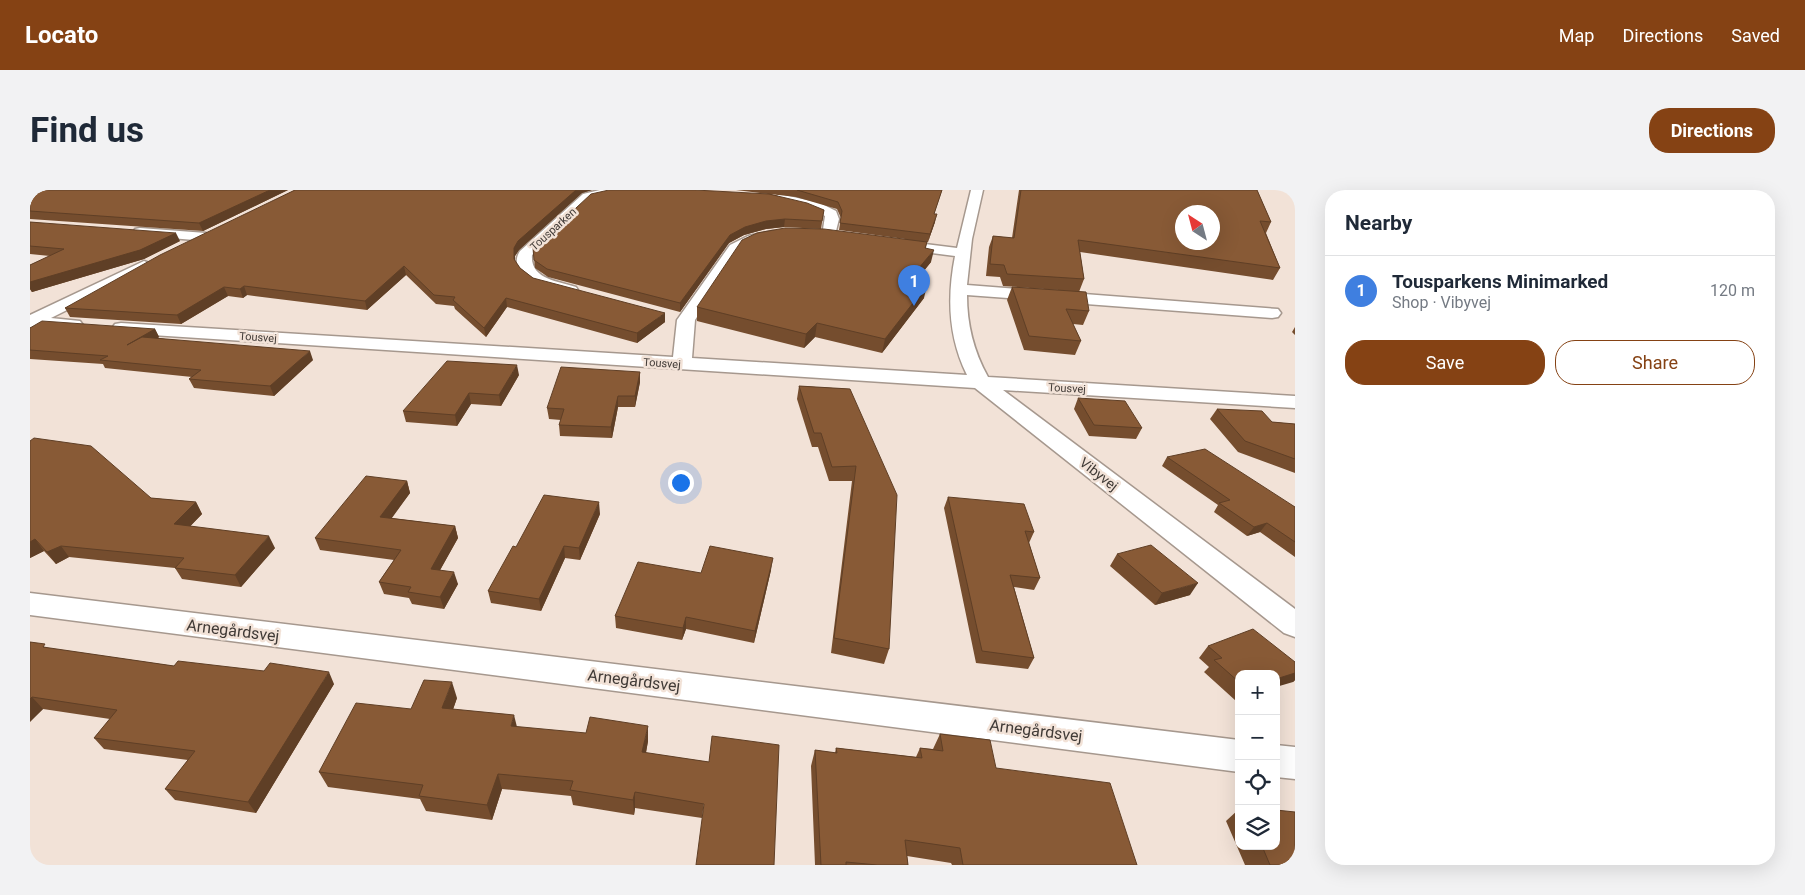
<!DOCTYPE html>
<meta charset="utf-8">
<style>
body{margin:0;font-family:Roboto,sans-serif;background:#f2f2f3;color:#1f2937}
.controls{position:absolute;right:15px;bottom:15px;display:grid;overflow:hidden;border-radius:10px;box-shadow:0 5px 20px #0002}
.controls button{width:45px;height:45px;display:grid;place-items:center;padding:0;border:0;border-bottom:1px solid #e0e1e3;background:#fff;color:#1f2937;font:25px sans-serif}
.compass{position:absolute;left:1145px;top:15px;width:45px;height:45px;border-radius:50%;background:#fff;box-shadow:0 5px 20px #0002;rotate:324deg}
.you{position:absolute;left:650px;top:292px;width:18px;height:18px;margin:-12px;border:4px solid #fff;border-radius:50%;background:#1a73e8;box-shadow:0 0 0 8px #1a73e833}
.badge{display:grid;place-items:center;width:32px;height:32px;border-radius:50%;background:#854214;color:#fff;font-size:16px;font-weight:700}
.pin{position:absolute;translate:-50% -41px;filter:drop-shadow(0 1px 2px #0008)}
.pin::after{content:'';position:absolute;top:26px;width:18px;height:15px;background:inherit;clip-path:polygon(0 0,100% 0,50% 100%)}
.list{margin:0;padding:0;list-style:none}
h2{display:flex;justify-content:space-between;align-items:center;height:65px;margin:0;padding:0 20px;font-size:21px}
h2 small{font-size:16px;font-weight:400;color:#747a83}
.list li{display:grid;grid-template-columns:32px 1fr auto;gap:15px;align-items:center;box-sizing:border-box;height:70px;padding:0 20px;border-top:1px solid #e0e1e3}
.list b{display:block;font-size:19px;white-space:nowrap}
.list p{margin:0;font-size:16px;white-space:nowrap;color:#747a83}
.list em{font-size:16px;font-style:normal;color:#747a83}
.actions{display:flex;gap:10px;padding:15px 20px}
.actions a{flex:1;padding:11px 0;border:1px solid #854214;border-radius:20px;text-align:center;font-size:18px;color:#854214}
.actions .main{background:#854214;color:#fff}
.icon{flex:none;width:28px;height:28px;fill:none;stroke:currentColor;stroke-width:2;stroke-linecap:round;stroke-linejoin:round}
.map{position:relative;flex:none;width:1265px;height:675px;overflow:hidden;border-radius:20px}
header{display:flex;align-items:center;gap:30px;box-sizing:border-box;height:70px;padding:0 25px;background:#854214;color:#fff}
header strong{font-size:24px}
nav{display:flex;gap:28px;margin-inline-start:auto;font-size:18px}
.intro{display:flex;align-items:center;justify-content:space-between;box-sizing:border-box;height:120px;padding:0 30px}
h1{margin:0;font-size:35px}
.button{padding:12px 22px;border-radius:20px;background:#854214;color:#fff;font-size:18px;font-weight:700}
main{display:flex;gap:30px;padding:0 30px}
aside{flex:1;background:#fff;border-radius:20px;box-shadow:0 5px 20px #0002}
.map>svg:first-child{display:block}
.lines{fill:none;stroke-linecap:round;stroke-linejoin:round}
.minor-casing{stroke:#a6988e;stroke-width:3}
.minor{fill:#fff;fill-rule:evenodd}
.wall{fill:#754d2e}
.shaded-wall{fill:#5f3f26}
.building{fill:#885a36;stroke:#5f3f26;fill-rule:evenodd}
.labels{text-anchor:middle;stroke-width:5;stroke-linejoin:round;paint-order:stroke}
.far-street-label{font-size:11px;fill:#403a36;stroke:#f2e2d7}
.street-label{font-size:14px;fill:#403a36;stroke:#f2e2d7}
.near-street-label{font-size:16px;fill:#403a36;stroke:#f2e2d7}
</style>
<header>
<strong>Locato</strong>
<nav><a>Map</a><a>Directions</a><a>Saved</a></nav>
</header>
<div class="intro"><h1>Find us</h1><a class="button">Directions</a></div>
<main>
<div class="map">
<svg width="1265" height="675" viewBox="0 0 1265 675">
<rect width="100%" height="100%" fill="#f2e2d7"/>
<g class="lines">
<defs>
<path id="minor" d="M570 0H590L588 3 561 10 502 65C500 89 528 91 546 97L548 100 546 103C527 108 473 87 490 61L553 4Z
M941 0H953L942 49 937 95 1248 119 1251 123 1248 127 1242 128 937 105C937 134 943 160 958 187L1265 206V218L973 200 1265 419V447L1254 443 945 198 91 143 85 142 82 138 85 134 91 133 643 167 647 130 700 55 718 46 743 41 748 42 750 45 748 48 727 52 710 61 665 130 662 168 937 185C918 147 917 107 925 66L863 58 858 57 856 54 858 51 863 50 927 58Z
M750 4 790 13 806 21 809 29 804 49H794L792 46 795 26 782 19 746 11 744 8Z
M110 38 176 43 183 47 176 51 105 45 103 42 105 39Z
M114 71 119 73 122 76 119 79 21 128 50 131 53 135 50 139 44 140 0 137V125Z
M0 403 1209 550V582L0 425Z
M1246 555 1265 557V589L1246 587Z"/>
</defs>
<use href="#minor" class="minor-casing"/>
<use href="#minor" class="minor"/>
</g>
<path class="wall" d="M0 0H258L173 41 0 29Z
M265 0H562L552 3 489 60 485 66V71L490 78 503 88 635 132 607 153 477 117 456 147 425 119 424 116 406 114 376 85 337 120 217 105 213 108 198 106 151 134 40 127 35 118Z
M706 0H912L904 24 905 32 898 52H897L896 58 901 72 885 92 894 108 852 163 785 147 774 158 667 131V117L875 49 809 40 811 28 807 19 766 7 740 4 794 20 791 39 754 37 736 39 714 45 699 53 650 122 518 87 505 78 503 58 738 4Z
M989 0H1227L1241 32 1236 43 1250 78 1243 90 1050 62 1054 89 1049 102 1059 121 1053 135 1043 134 1051 151 1045 165 994 160 977 110 982 97 1043 101 973 96 970 87 956 86 959 57 963 46 982 48Z
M0 32 150 51 114 69 2 102 0 99V75L20 66 0 64Z
M1265 137V145L1262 142Z
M0 138 125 139 129 147 128 148 283 170 244 206 164 198 159 189 162 187 75 178 73 174 0 169Z
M610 182V192L605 217H588L582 248 530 246 529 235 531 230 519 229 517 218Z
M489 185 471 216 441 214 427 236 376 232 373 221Z
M769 196 820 199 859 459 854 474 801 463 822 291H799L788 257H782L767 209Z
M1048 208 1112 238 1106 249 1059 246 1044 219Z
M1187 219 1242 232 1265 234V283L1208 262 1180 229Z
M0 251 121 308 166 312 172 324 160 336 245 358 211 397 152 389 145 378 39 367 26 374 14 361 0 368Z
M1137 267 1265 317V367L1230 342 1217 346 1184 322 1188 315 1132 276Z
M377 291 380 303 361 328 425 336 428 348 410 380 428 394 414 419 382 414 379 408 354 404 349 392 364 370 290 360 285 348Z
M918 307 1004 342 999 353 1010 388 1004 400 984 397 1004 468 998 479 946 473 914 318Z
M570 324 550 370 535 368 511 421 461 413 458 401 486 357Z
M1087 364 1160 405 1125 415 1080 376Z
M741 380 724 453 656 439 652 450 586 438 585 426 671 383Z
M0 452 18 458 144 476 304 494 226 623 145 610 135 599 158 570 74 559 64 548 80 529 13 519 0 531Z
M1178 456 1265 472V490L1263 492 1209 484V510L1206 511 1174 482 1179 477 1169 468Z
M427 508 423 519 487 537 618 551 616 563 679 572 672 628 605 618 604 625 543 615 541 606 472 599 462 630 396 621 390 609 298 597 289 582 381 519Z
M910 544 966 578 1107 675H922L921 673 877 666 878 675H785L781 576 785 560 805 563 806 558 886 567 890 558 903 559Z
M1209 619V656H1246L1265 675H1215L1196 631Z"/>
<path class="shaded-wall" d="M240 0H258L173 41 169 33Z
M546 0H562L552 3 489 60 485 66V77L484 69V58L488 51Z
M907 24 905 32 898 52 900 44Z
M755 29 754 37 736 39 714 45 699 53 650 122V113L700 45 715 37 736 31Z
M146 43 150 51 114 69 2 102 0 99V92Z
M904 60 901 72 875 104 878 91Z
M374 76 376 85 337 120 335 111Z
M897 95 894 108 852 163 855 149Z
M214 96 217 105 213 108 210 99Z
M194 97 198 106 151 134 147 125Z
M476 108 477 117 456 147 454 138Z
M635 123V132L607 153V143Z
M787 133 785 147 774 158 776 144Z
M125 139 129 147 102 164 97 155Z
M280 161 283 170 244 206 240 196Z
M487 175 489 185 471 216 469 205Z
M610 182V192L605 217V206Z
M439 203 441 214 427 236 425 225Z
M588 206V217L582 248 581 237Z
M377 291 380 303 354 339 350 327Z
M166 312 172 324 151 346 144 334Z
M569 312 570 324 550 370 549 358Z
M1237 333 1230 342 1217 346 1224 337Z
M425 336 428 348 404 391 401 379Z
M239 346 245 358 211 397 205 385Z
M5 349 14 361 0 368V352Z
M31 356 39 367 26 374 17 362Z
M534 356 535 368 511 421 509 409Z
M743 368 741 380 724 453 725 441Z
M424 382 428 394 414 419 410 407Z
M1168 393 1160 405 1125 415 1132 403Z
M656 427V439L652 450 653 438Z
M299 482 304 494 226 623 218 612Z
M1265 483V490L1263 492 1246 497V489Z
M422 492 427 508 418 534 412 518Z
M2 507 13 519 0 532V509Z
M484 525 488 541 481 536Z
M618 536V551L613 578 612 562Z
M468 584 472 599 462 630 457 615Z
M605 602V618L604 625 603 610Z"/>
<path class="building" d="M0 0H240L169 33 0 21Z
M265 0H546L488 51 484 58V69L490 78 503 88 635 123 607 143 476 108 454 138 423 110 425 107 404 105 374 76 335 111 214 96 210 99 194 97 147 125 35 118 130 65Z
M579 0H665L739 4 777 13 794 20 792 31 755 29 736 31 715 37 700 45 650 113 517 79 504 70 503 58 561 4Z
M767 0H912L904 24H907L900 44 810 33 812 21 808 12Z
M991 0H1227L1241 32 1230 31 1250 78 1048 50 1054 89 977 84 974 75 960 74 963 46 984 48ZM1152 22H1182V52H1152Z
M0 32 146 43 110 60 0 92V75L34 59 0 56Z
M755 38 794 39 897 52 895 58 904 60 878 91 897 95 855 149 787 133 776 144 667 117 712 50 727 43Z
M982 97 1056 102 1059 121 1036 119 1051 151 999 146Z
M12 131 125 139 97 155 112 147 280 161 240 196 159 189 171 180 70 170 78 166 0 160V138Z
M417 171 487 175 469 205 439 203 425 225 373 221Z
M531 177 610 182 605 206H588L581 237 529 235 534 219 517 218Z
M769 196 820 199 867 305 859 459 804 448 826 276 802 277 791 243H784Z
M1048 208 1095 211 1112 238 1064 235Z
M1187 219 1232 221 1242 232 1265 234V269L1215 251Z
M4 248 61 256 121 308 166 312 144 334 239 346 205 385 145 378 154 368 31 356 17 362 5 349 0 352V251Z
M1175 259 1265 317V352L1237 333 1224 337 1189 313 1200 310 1137 267Z
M336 286 377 291 350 327 425 336 401 379 424 382 410 407 378 402 381 397 349 392 371 360 285 348Z
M514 305 569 312 549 358 534 356 509 409 458 401 483 356 486 357Z
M918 307 994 314 1004 342 995 341 1010 388 980 385 1004 468 952 461Z
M1121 355 1168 393 1132 403 1087 364Z
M680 356 743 368 725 441 656 427 653 438 585 426 608 372 671 383Z
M1223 439 1265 472V483L1246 489V484H1209V492L1184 470 1192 468 1178 456Z
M0 452 15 454 13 457 144 476 148 471 234 481 240 473 299 482 218 612 135 599 165 561 64 548 87 520 2 507 0 509Z
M394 490 422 492 412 518 484 525 481 536 556 543 560 527 618 536 612 562 679 572 682 546 749 555 744 675H666L674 614 605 602 603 610 540 600 543 591 468 584 457 615 389 606 393 595 289 582 326 513 381 519Z
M910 544 960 550 966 578 1080 593 1107 675H933L930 658 875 650 878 675H847L816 672V675H791L785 560 807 563 806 558 892 568 890 558 913 561Z
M1246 620 1265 622V675H1240L1232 656H1246Z"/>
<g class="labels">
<g class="far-street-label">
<text transform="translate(523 39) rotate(-42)" y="4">Tousparken</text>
<text transform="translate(228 147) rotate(4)" y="4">Tousvej</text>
<text transform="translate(632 173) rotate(4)" y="4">Tousvej</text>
<text transform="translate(1037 198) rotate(3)" y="4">Tousvej</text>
</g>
<g class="street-label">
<text transform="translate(1069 284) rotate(38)" y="5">Vibyvej</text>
</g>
<g class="near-street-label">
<text transform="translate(203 440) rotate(7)" y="6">Arnegårdsvej</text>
<text transform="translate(604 490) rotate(7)" y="6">Arnegårdsvej</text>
<text transform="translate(1006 540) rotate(7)" y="6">Arnegårdsvej</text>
</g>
</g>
</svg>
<div class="controls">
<button>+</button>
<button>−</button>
<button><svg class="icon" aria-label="locate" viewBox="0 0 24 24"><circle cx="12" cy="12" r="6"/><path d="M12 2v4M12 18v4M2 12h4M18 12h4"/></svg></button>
<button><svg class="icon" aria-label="layers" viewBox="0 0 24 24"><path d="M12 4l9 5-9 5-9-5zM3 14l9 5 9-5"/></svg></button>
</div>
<svg class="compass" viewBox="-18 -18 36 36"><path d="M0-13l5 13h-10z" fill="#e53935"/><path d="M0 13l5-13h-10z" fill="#747a83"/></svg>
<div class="you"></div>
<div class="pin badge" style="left:884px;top:116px;background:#3f7fe0">1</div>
</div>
<aside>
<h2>Nearby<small></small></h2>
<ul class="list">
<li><span class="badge" style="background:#3f7fe0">1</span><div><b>Tousparkens Minimarked</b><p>Shop · Vibyvej</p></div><em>120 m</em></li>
</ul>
<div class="actions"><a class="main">Save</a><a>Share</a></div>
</aside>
</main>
